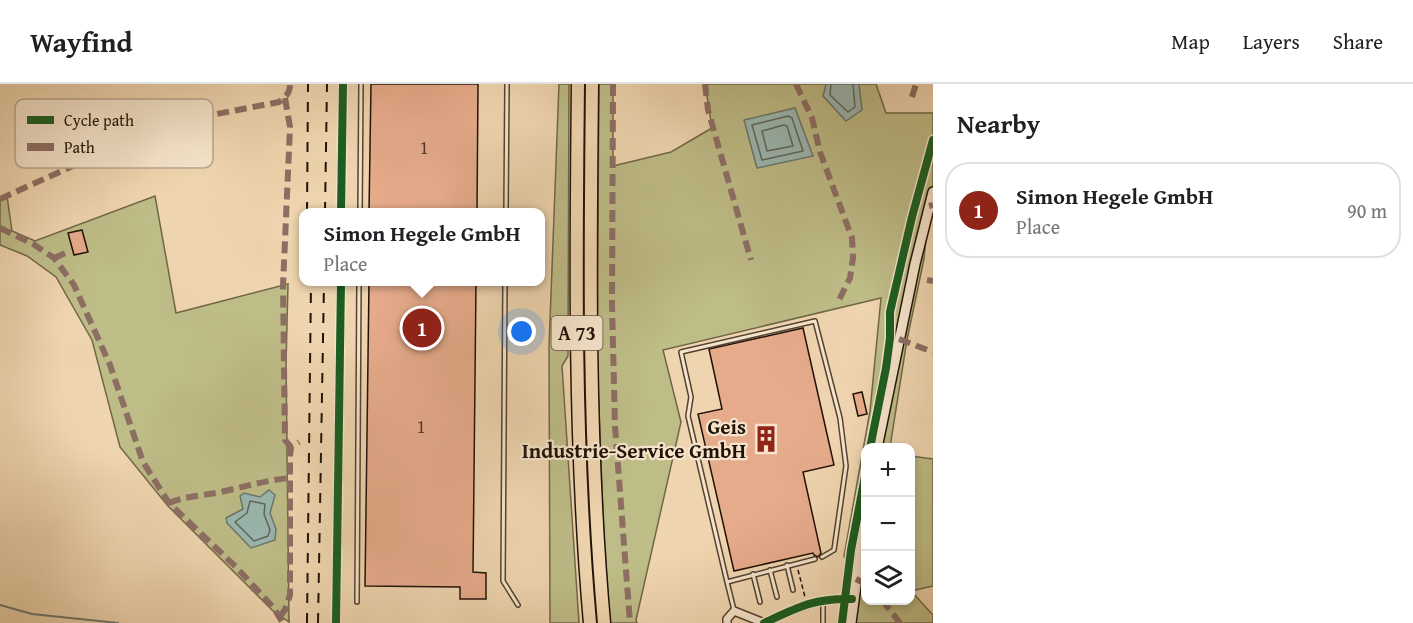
<!DOCTYPE html>
<meta charset="utf-8">
<style>
body{margin:0;font-family:"Gentium Book Plus",serif;background:#f2f2f2;color:#202124}
.controls{position:absolute;right:18px;bottom:18px;display:grid;overflow:hidden;border-radius:12px;box-shadow:0 3px 9px #0003}
.controls button{width:54px;height:54px;display:grid;place-items:center;padding:0;border:0;border-bottom:2px solid #e0e0e0;background:#fff;color:#202124;font:30px sans-serif}
.you{position:absolute;left:522px;top:248px;width:21px;height:21px;margin:-15px;border:4px solid #fff;border-radius:50%;background:#1a73e8;box-shadow:0 0 0 9px #1a73e833}
.badge{display:grid;place-items:center;width:39px;height:39px;border-radius:50%;background:#8f2418;color:#fff;font-size:20px;font-weight:700}
.pin{position:absolute;translate:-50% -50%;border:3px solid #fff;box-shadow:0 2px 6px #0006}
.popup{position:absolute;left:299px;top:124px;width:246px;height:78px;box-sizing:border-box;display:grid;place-content:center;border-radius:12px;background:#fff;filter:drop-shadow(0 2px 4px #0005);font-size:20px;white-space:nowrap;color:#757577}
.popup b{font-size:22px;color:#202124}
.popup::after{content:'';position:absolute;left:50%;top:100%;margin-left:-12px;border:12px solid transparent;border-top-color:#fff}
.list{margin:0;padding:0;list-style:none}
h2{display:flex;justify-content:space-between;align-items:center;height:78px;margin:0;padding:0 24px;font-size:26px}
h2 small{font-size:20px;font-weight:400;color:#757577}
.list li{display:grid;grid-template-columns:39px 1fr auto;gap:18px;align-items:center;box-sizing:border-box;height:96px;margin:0 12px 12px;padding:0 12px;border:2px solid #e0e0e0;border-radius:24px}
.list b{display:block;font-size:22px;white-space:nowrap}
.list p{margin:0;font-size:20px;white-space:nowrap;color:#757577}
.list em{font-size:20px;font-style:normal;color:#757577}
.icon{flex:none;width:33px;height:33px;fill:none;stroke:currentColor;stroke-width:2;stroke-linecap:round;stroke-linejoin:round}
.map{position:relative;flex:none;width:933px;height:539px;overflow:hidden}
header{display:flex;align-items:center;gap:36px;box-sizing:border-box;height:84px;padding:0 30px;background:#fff;border-bottom:2px solid #e0e0e0}
header strong{font-size:28px}
nav{display:flex;gap:33px;margin-inline-start:auto;font-size:21px}
main{display:flex}
aside{flex:1;background:#fff}
.map>svg:first-child{display:block}
.green{fill:#bebc87;stroke:#706748;stroke-width:1.5}
.water{fill:#9ab8b1;stroke:#6a766d;stroke-width:1.5}
.lines{fill:none;stroke-linecap:round;stroke-linejoin:round}
.shore{stroke:#5e655c;stroke-width:1.5}
.stream{stroke:#6a766d;stroke-width:2}
.building{fill:#e6ab8b;stroke:#211208;stroke-width:1.5}
.lane-casing{stroke:#544332;stroke-width:6}
.street-casing{stroke:#544332;stroke-width:10}
.secondary-casing{stroke:#211208;stroke-width:12}
.highway-casing{stroke:#211208;stroke-width:15}
.path{stroke:#211208;stroke-width:1.5;stroke-dasharray:4.5 3;stroke-linecap:butt}
.lane{stroke:#f5e4cb;stroke-width:3}
.street{stroke:#f5e4cb;stroke-width:7}
.secondary{stroke:#f5e4cb;stroke-width:9}
.highway{stroke:#efd5af;stroke-width:12}
.rail{stroke:#211208;stroke-width:2;stroke-dasharray:10 10;stroke-linecap:butt}
.quiet{stroke:#8d6e63;stroke-width:6;stroke-dasharray:12 6;stroke-linecap:butt}
.cycleway-casing{stroke:#f5e4cb;stroke-width:11}
.cycleway{stroke:#1b5e20;stroke-width:8}
.labels{text-anchor:middle;stroke-width:4.5;stroke-linejoin:round;paint-order:stroke}
.number-label{font-size:18px;fill:#523829}
.shield{fill:#f5e4cb;stroke:#615142;stroke-width:1.5}
.shield-label{font-size:20px;font-weight:bold;fill:#211208}
.poi-label{font-size:21px;font-weight:bold;fill:#211208;stroke:#f5e4cb;text-anchor:end}
.key{fill:#f5e4cb;stroke:#b5a590;stroke-width:1.5}
.key-label{font-size:16px;fill:#211208}
</style>
<header>
<strong>Wayfind</strong>
<nav><a>Map</a><a>Layers</a><a>Share</a></nav>
</header>
<main>
<div class="map">
<svg width="933" height="539" viewBox="0 0 933 539">
<rect width="100%" height="100%" fill="#efd5af"/>
<filter id="stains"><feTurbulence type="fractalNoise" baseFrequency=".00333" numOctaves="4"/><feColorMatrix values="0 0 0 0 .2 0 0 0 0 .09 0 0 0 0 .02 0 0 0 .5 -.17"/></filter>
<radialGradient id="worn" r=".72"><stop offset=".6" stop-color="#630" stop-opacity="0"/><stop offset="1" stop-color="#630" stop-opacity=".3"/></radialGradient>
<path class="green" d="M559 0H569L568 272 562 282 579 539H550L549 263Z
M599 0H613V82L671 68 712 44 705 0H876L886 29H933V108L929 122 924 175 907 256 890 363 866 364V516H910L911 372 933 375V502L911 507 933 531V539H847L856 494 844 472 870 327 881 214 663 266 681 338 636 536 637 539H610L604 458 597 273Z
M7 112 12 147 35 157 155 112 176 229 288 200 286 281 289 538 272 526 168 422 120 363 92 256 56 193 27 172 0 161V115Z"/>
<path class="water" d="M826 0H859L862 26 846 37 823 12Z
M795 24 813 72 757 84 744 36Z
M269 406 275 411 270 429 276 445 275 456 251 464 227 439 226 434 243 425 240 412 244 409 260 413Z"/>
<g class="lines">
<path class="shore" d="M831 0 830 11 848 28 855 23 853 0
M788 32 792 34 803 67 762 76 752 41Z
M784 41 787 42 793 62 767 67 762 47Z
M250 417 265 420 264 430 270 446 268 452 254 457 235 438 247 429Z"/>
<path class="stream" d="M0 521 32 530 118 539"/>
</g>
<path class="building" d="M371 0H478L477 129H369Z
M82 146 88 168 74 171 68 149Z
M369 198H476L473 488 486 489V515H460V503L365 502Z
M803 244 834 381 803 388 821 469 818 473 814 471 813 469 734 487 698 330 722 325 709 265Z
M862 308 867 330 858 332 853 310Z"/>
<g class="lines">
<defs>
<path id="lane" d="M360 128 361 0
M506 128 507 0
M505 198 503 497 518 521
M787 481 793 506
M770 486 777 513
M753 490 760 518
M727 498 688 332 691 313 681 268 815 237 840 334 846 382 834 466 822 473
M357 518 359 198
M734 526 727 498 815 475
M823 539V517"/>
<path id="street" d="M341 128 343 0
M336 539 341 198
M727 539V535L734 527 764 539
M764 539C799 523 814 514 853 515"/>
<path id="secondary" d="M877 364 915 180 933 108
M851 539 866 427"/>
<path id="highway" d="M578 0C576 180 574 360 590 539
M592 0C590 180 588 360 604 539"/>
</defs>
<use href="#lane" class="lane-casing"/>
<use href="#street" class="street-casing"/>
<use href="#secondary" class="secondary-casing"/>
<use href="#highway" class="highway-casing"/>
<path class="path" d="M798 486 805 513"/>
<use href="#lane" class="lane"/>
<use href="#street" class="street"/>
<use href="#secondary" class="secondary"/>
<use href="#highway" class="highway"/>
<path class="rail" d="M307 128 308 0
M325 128 327 0
M307 539 311 198
M318 539 324 198"/>
<path class="quiet" d="M613 0 612 220 615 342 630 539
M705 0 708 26 751 176
M796 0 812 34 820 68 852 154 853 174 850 194 839 216
M912 13 916 0
M285 14 290 43 283 202 285 356 291 363
M0 115 143 50 206 32 279 18C286 13 290 9 290 0
M929 122 933 121
M0 144 33 160 54 174 74 201 110 281 143 378 169 419 236 483 273 523 283 539
M54 174 68 168
M927 196 933 197
M899 255 933 268
M169 419C188 411 206 412 225 407 247 402 268 396 290 394
M856 495 866 500
M882 516 900 539
M280 532 285 526 290 511V372L291 363 299 358"/>
<defs>
<path id="cycleway" d="M341 128 343 0
M870 364 886 284 890 254V228L912 133 933 56
M336 539 341 198
M764 539C798 523 814 514 852 515
M842 539 851 466 866 387"/>
</defs>
<use href="#cycleway" class="cycleway-casing"/>
<use href="#cycleway" class="cycleway"/>
</g>
<defs>
<symbol id="building-bare" viewBox="-9 -9 18 18"><path d="M-4-6H4V6H1V3H-1V6H-4ZM-2.5-4.3h1.7v1.8h-1.7ZM.8-4.3h1.7v1.8H.8ZM-2.5-1h1.7V.8h-1.7ZM.8-1h1.7V.8H.8Z" fill="#8f2418" stroke="#f5e4cb" stroke-width="2.5" paint-order="stroke"/></symbol>
</defs>
<g fill-rule="evenodd">
<use href="#building-bare" x="747" y="336" width="38" height="38"/>
</g>
<g class="labels">
<g class="number-label">
<text x="424" y="70">1</text>
<text x="421" y="349">1</text>
</g>
<rect class="shield" x="551.5" y="232" width="51" height="34" rx="4.5"/>
<g class="shield-label">
<text x="577" y="256">A 73</text>
</g>
<g class="poi-label">
<text x="746" y="350">Geis<tspan x="746" dy="24">Industrie-Service GmbH</tspan></text>
</g>
</g>
<rect x="15" y="15" width="198" height="69" rx="9" class="key"/>
<rect x="27" y="32" width="27" height="8" fill="#1b5e20"/>
<rect x="27" y="59" width="27" height="8" fill="#8d6e63"/>
<g class="key-label">
<text x="64" y="42">Cycle path</text>
<text x="64" y="69">Path</text>
</g>
<rect width="100%" height="100%" filter="url(#stains)"/>
<rect width="100%" height="100%" fill="url(#worn)"/>
</svg>
<div class="controls">
<button>+</button>
<button>−</button>
<button><svg class="icon" aria-label="layers" viewBox="0 0 24 24"><path d="M12 4l9 5-9 5-9-5zM3 14l9 5 9-5"/></svg></button>
</div>
<div class="you"></div>
<div class="pin badge" style="left:422px;top:244px">1</div>
<div class="popup"><b>Simon Hegele GmbH</b>Place</div>
</div>
<aside>
<h2>Nearby<small></small></h2>
<ul class="list">
<li><span class="badge">1</span><div><b>Simon Hegele GmbH</b><p>Place</p></div><em>90 m</em></li>
</ul>
</aside>
</main>
